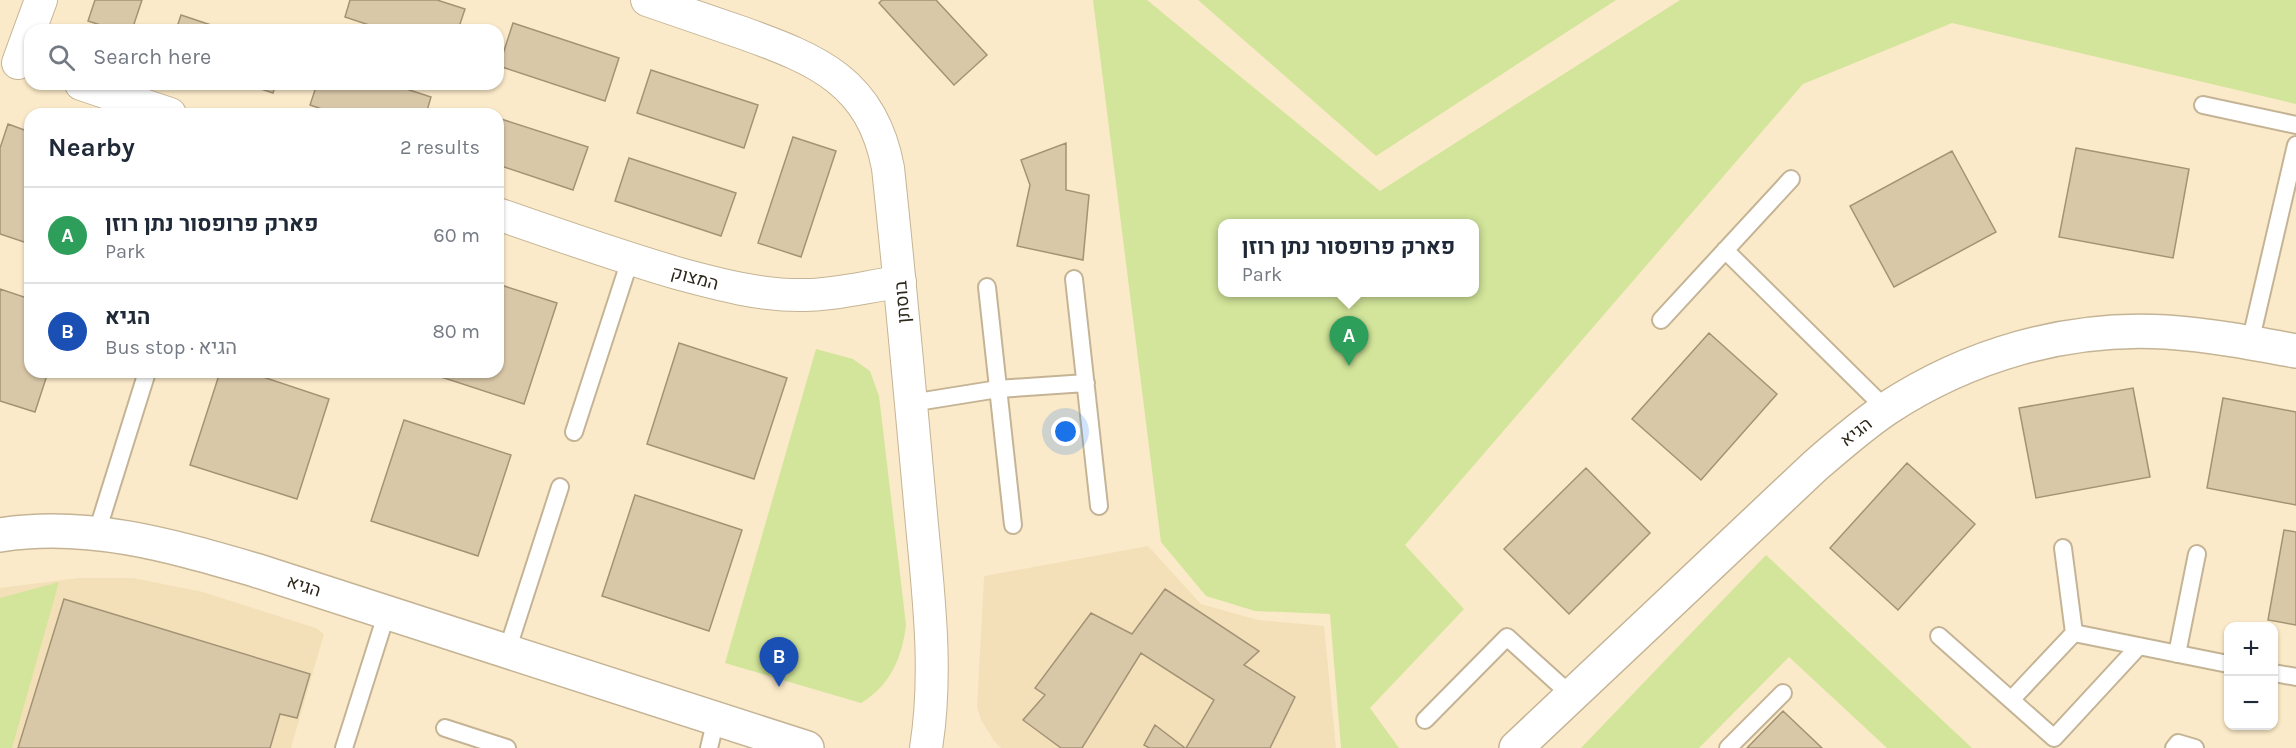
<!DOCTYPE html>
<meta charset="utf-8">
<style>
body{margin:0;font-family:Karla,Heebo,sans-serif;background:#f6f6f7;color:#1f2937}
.controls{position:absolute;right:18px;bottom:18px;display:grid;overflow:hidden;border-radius:12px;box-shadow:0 2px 4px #0004}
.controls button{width:54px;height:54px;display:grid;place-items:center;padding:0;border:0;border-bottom:2px solid #e0e1e3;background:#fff;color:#1f2937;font:30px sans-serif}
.you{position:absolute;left:1066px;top:432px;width:21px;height:21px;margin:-15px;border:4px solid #fff;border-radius:50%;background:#1a73e8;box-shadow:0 0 0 9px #1a73e833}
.badge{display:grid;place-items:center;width:39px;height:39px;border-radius:50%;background:#db2777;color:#fff;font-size:20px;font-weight:700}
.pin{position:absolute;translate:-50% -50px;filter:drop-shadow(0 2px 3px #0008)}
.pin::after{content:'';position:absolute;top:32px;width:21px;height:18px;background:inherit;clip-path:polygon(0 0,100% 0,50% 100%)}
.popup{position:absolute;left:1218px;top:219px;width:261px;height:78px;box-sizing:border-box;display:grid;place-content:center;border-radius:12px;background:#fff;filter:drop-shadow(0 2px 4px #0005);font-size:20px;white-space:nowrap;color:#747a83}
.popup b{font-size:22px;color:#1f2937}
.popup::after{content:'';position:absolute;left:50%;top:100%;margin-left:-12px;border:12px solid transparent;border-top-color:#fff}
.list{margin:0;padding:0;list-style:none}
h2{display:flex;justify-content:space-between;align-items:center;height:78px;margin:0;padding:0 24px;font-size:26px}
h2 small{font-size:20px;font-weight:400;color:#747a83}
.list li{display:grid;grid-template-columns:39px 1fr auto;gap:18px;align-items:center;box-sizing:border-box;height:96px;padding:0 24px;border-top:2px solid #e0e1e3}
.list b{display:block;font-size:22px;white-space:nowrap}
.list p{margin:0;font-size:20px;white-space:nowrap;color:#747a83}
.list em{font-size:20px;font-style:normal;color:#747a83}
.icon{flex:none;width:33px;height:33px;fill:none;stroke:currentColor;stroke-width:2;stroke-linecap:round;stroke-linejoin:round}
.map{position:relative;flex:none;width:2296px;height:748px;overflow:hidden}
.search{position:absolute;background:#fff;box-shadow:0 2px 4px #0004;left:24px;top:24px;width:480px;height:66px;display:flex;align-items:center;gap:15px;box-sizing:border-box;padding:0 21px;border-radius:18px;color:#747a83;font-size:22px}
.panel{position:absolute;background:#fff;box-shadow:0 2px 4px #0004;left:24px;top:108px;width:480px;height:270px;border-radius:18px}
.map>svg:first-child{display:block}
.built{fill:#f4e0b8}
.green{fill:#d2e59a;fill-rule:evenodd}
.building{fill:#d9c8a8;stroke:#a39375;stroke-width:1.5}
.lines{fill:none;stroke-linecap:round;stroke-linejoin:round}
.service-casing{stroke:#c4b495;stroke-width:20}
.minor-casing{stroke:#c4b495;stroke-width:34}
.tertiary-casing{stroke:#c4b495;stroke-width:36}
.service{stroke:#fff;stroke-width:16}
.minor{stroke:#fff;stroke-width:32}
.tertiary{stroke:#fff;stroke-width:33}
.labels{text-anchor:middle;stroke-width:6;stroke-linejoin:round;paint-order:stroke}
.street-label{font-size:18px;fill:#2d271a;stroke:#fff}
</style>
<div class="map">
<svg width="2296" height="748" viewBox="0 0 2296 748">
<rect width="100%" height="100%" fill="#fbeac9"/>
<path class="built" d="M1148 546 1201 604 1258 620 1324 626 1336 748H1001L994 741 981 720 977 707 984 576Z
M78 578H133L203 592 316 628 324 634 291 748H0V588Z"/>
<path class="green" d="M1093 0H1147L1380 191 1680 0H2296V104L1952 23 1803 84 1405 545 1464 609 1370 708 1399 748H1341L1330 614 1255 611 1206 596 1161 542ZM1223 224H1475V292H1223Z
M1198 0H1616L1376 156Z
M816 349 853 359 870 371 879 396 906 625C902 658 890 686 861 703L725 663Z
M1766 555 1972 748H1887L1789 657 1699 748H1581Z
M59 582 12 748H0V598Z"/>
<path class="building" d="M95 0H142L132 30H116L88 21Z
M350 0H437L465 9 458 30H384L345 17Z
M882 0H936L987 55 954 85 879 3Z
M181 15 226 30H176Z
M513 23 619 58 605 101 499 66Z
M651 70 758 105 744 148 637 113Z
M246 84H276L273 93Z
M317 84H391L431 97 426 114H337L310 105Z
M498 118 588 147 573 190 498 165Z
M8 124 30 132V244L0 234V148Z
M793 137 836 151 801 257 758 243Z
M1066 143V190L1089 195 1083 260 1017 246 1030 185 1021 160Z
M2076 148 2189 169 2173 258 2059 237Z
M1952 151 1996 232 1894 287 1850 206Z
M629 158 736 193 721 236 615 201Z
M498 284 557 303 524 404 426 372H498Z
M0 289 30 299V372H48L35 412 0 401Z
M1709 333 1777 394 1701 480 1632 419Z
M679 343 787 378 754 479 647 444Z
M220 372H248L329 399 297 499 190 465Z
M2133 388 2150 477 2036 498 2019 408Z
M2223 398 2296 412V505L2207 488Z
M404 420 511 455 478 556 371 521Z
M1907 463 1975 524 1898 610 1830 548Z
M1586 468 1650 533 1569 614 1504 549Z
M635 495 742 530 709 631 602 596Z
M2284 530 2296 532V625L2268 620Z
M1165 589 1259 651 1244 665 1295 697 1270 748H1186L1214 700 1141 653 1082 748H1061L1023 720 1045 695 1035 688 1091 613 1132 634Z
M64 599 310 674 297 718 280 714 270 748H18Z
M1783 711 1822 748H1747Z
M1155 725 1185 748H1149L1144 745Z"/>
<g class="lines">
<defs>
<path id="service" d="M2203 105 2296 125
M1725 250 1886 409
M1074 279 1099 506
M987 287 1013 525
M1661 320 1791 179
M2250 343 2296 145
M911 403 998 389 1086 383
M574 432 630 260
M97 532 147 372
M2063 548 2074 633
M1939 636 2054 738 2139 646
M507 651 560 487
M2177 654 2197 554
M2274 673 2296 677
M2011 700 2074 633 2228 664
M1425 720 1507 637 1572 696
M445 728 507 748
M344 748 387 612
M709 748 716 719
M1728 748 1783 693
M2174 748 2178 743 2195 748"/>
<path id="minor" d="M647 0C679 11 711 22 743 33 818 60 872 82 888 168 900 280 910 392 920 503 927 584 939 667 926 748
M30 30 41 0
M18 63 30 30
M81 84 170 114
M498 214C558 235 618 256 680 274 721 285 762 296 805 295 837 295 868 286 900 282"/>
<path id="tertiary" d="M0 535C88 521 172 546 255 570L807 748
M1516 748 1815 466C1838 446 1861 426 1886 409 1968 355 2067 326 2166 332 2210 335 2253 343 2296 351"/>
</defs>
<use href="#service" class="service-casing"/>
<use href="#minor" class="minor-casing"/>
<use href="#tertiary" class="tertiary-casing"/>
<use href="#service" class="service"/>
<use href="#minor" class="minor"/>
<use href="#tertiary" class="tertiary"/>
</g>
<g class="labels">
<g class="street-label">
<text transform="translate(695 278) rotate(15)" y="6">המצוק</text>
<text transform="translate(902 302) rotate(-95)" y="6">בוסתן</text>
<text transform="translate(1856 432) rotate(-38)" y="6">הגיא</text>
<text transform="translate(304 586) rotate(18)" y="6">הגיא</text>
</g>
</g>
</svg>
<div class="controls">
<button>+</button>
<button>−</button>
</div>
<div class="you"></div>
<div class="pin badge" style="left:1349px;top:366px;background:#2e9e5b">A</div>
<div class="popup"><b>פארק פרופסור נתן רוזן</b>Park</div>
<div class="pin badge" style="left:779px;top:687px;background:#1a4fb4">B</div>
<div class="search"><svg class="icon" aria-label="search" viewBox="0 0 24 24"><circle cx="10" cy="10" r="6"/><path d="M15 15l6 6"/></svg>Search here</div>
<section class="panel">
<h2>Nearby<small>2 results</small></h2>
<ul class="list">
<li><span class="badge" style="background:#2e9e5b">A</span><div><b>פארק פרופסור נתן רוזן</b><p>Park</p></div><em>60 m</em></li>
<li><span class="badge" style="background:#1a4fb4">B</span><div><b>הגיא</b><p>Bus stop · הגיא</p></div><em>80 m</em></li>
</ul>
</section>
</div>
